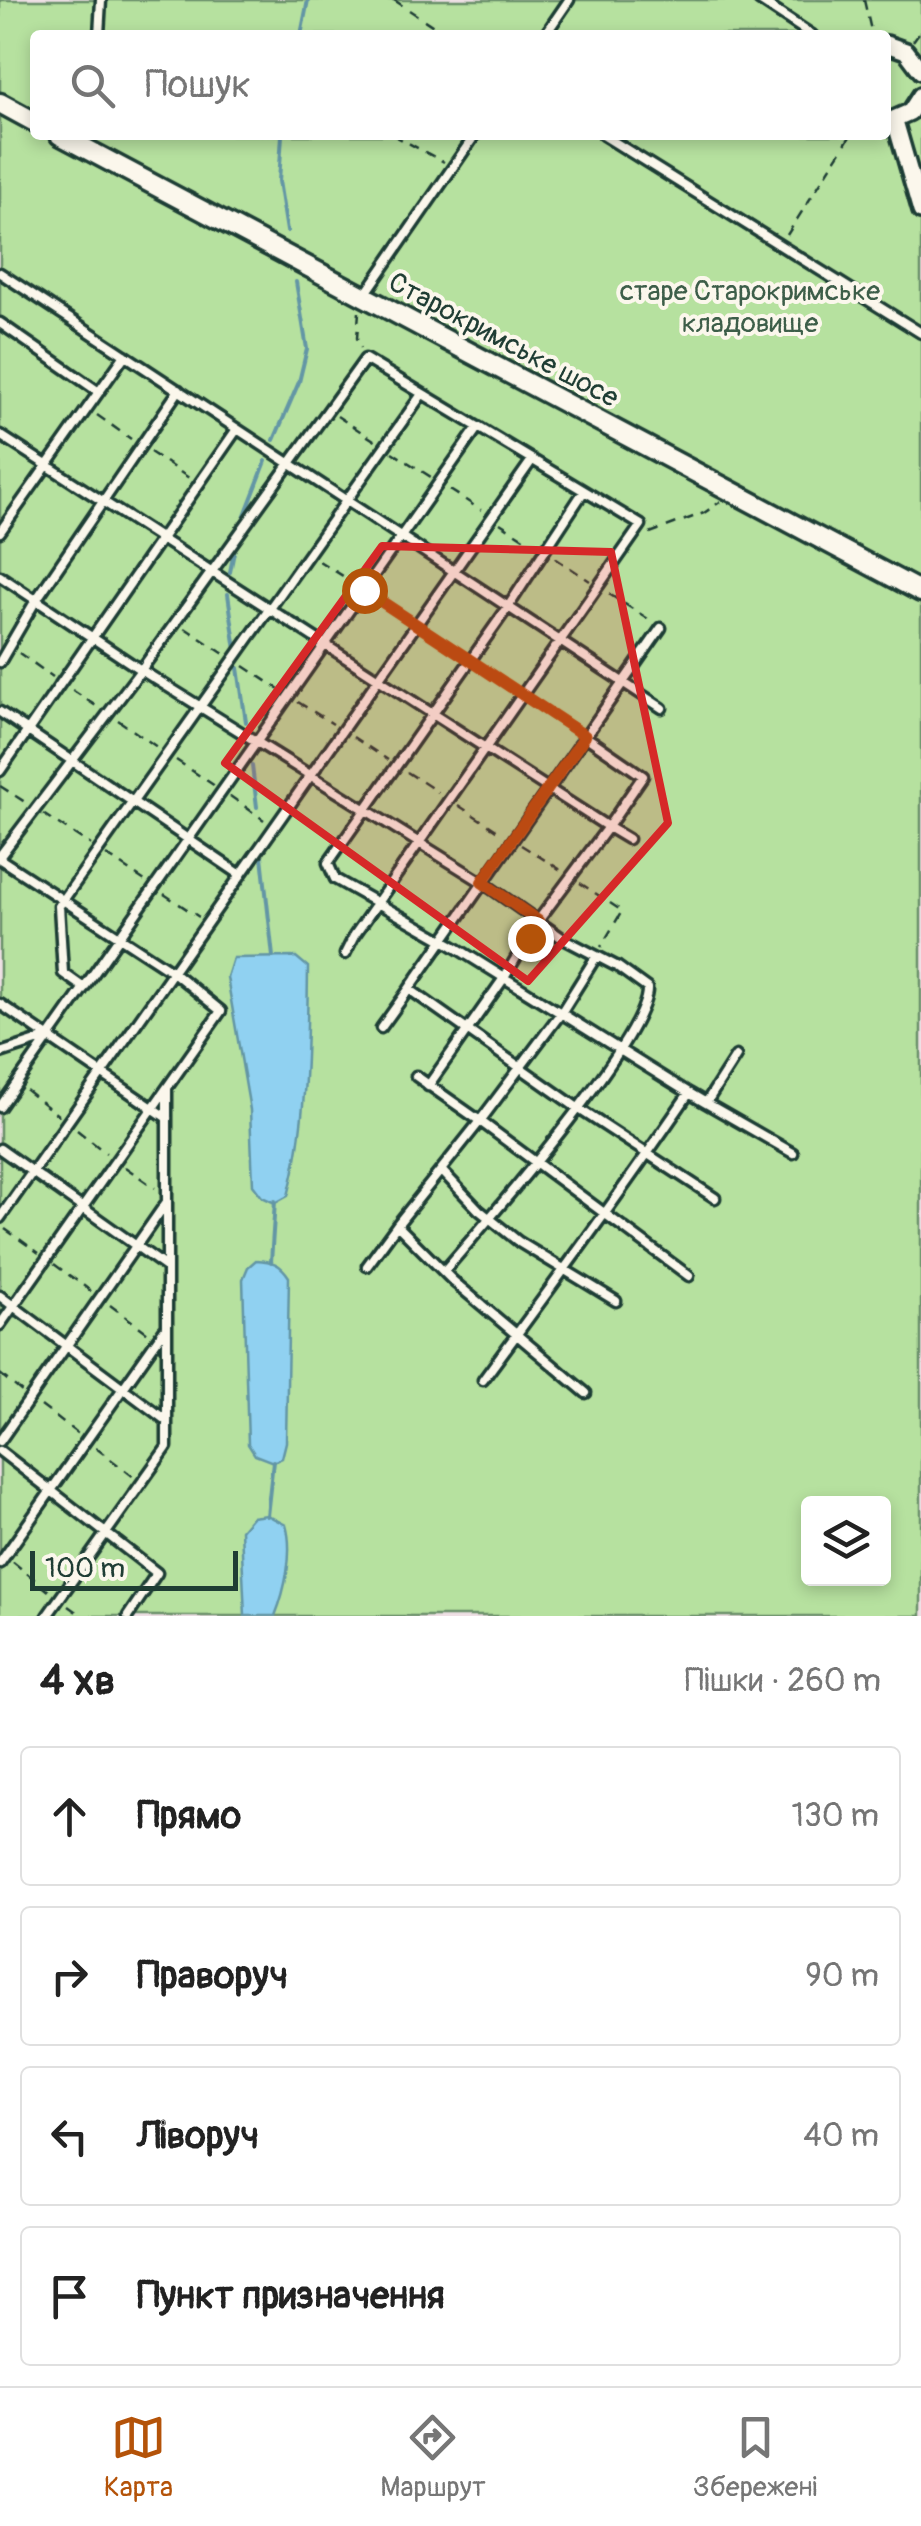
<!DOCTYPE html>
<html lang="uk">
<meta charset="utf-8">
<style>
body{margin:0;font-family:Pangolin,sans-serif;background:#f2f2f2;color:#222}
.controls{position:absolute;right:30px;bottom:30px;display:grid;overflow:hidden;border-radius:10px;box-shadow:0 5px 15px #0003}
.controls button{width:90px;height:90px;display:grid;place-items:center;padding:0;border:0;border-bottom:2px solid #e0e0e0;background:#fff;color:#222;font:50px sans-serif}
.scale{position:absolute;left:30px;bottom:25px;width:208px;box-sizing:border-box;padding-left:10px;border:5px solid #1f3d34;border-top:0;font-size:28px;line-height:35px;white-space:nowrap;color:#1f3d34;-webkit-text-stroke:8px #fbf7ec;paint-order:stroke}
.stop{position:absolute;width:30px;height:30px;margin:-22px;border:8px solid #b45309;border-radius:50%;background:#fff}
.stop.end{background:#b45309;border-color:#fff;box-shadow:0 2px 10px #0008}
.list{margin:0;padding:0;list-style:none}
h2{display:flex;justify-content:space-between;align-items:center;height:130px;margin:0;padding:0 40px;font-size:42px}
h2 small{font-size:32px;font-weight:400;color:#767676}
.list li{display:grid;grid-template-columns:65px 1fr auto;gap:30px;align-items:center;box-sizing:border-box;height:140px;margin:0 20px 20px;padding:0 20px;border:2px solid #e0e0e0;border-radius:10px}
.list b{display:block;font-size:38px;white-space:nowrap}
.list em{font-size:32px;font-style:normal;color:#767676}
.icon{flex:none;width:55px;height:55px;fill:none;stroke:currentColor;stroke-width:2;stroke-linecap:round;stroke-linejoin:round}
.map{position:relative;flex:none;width:921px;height:1616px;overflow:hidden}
.search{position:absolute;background:#fff;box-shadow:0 5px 15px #0003;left:30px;right:30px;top:30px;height:110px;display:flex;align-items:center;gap:25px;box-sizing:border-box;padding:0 35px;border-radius:10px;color:#767676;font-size:38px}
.sheet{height:770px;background:#fff}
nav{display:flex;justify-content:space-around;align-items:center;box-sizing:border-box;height:140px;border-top:2px solid #e0e0e0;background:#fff;font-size:28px;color:#767676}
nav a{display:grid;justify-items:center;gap:5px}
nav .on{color:#b45309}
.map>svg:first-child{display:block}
.green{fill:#b6e19f;stroke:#6a8f6a;stroke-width:2.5;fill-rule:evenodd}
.water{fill:#90d1f1;stroke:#6396a5;stroke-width:2.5}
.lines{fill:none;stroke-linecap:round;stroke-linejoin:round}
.stream{stroke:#6396a5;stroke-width:4}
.service-casing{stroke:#1f3d34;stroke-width:15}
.minor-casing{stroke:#1f3d34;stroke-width:22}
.tertiary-casing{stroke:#1f3d34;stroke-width:25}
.path{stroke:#1f3d34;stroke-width:2.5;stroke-dasharray:10 8;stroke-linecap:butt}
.service{stroke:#fbf7ec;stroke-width:8}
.minor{stroke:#fbf7ec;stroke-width:15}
.tertiary{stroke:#fbf7ec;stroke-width:18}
.route{stroke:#b45309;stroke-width:12}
.marked{fill:#d62828;fill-opacity:0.2;stroke:#d62828;stroke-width:8;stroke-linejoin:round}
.labels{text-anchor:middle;stroke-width:8;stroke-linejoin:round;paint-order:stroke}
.park-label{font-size:28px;fill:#3d5e49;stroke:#fbf7ec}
.street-label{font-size:28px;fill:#1f3d34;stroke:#fbf7ec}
</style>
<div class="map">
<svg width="921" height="1616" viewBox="0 0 921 1616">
<rect width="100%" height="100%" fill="#efe0e5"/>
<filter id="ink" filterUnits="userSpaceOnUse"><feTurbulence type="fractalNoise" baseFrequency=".01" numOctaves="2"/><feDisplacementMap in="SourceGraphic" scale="20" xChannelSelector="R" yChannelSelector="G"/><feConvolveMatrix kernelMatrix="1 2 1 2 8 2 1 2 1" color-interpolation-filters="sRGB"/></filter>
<g filter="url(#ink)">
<path class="green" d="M0 0H921V1616H0ZM35 35H886V135H35ZM808 1504H884V1578H808Z"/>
<path class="water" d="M296 957 308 967C307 1042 307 1124 288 1196L275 1203 262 1197 253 1185 250 1110 227 977 233 958Z
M256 1260C272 1261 280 1263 289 1277L286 1442 282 1458 273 1462 255 1455 248 1444 243 1279 248 1267Z
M267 1515 286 1525C294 1552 285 1591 275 1616H245L241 1530 252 1517Z"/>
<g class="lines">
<path class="stream" d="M301 35 308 0
M282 135 279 181 287 231
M274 440 299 382 307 349 296 282
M238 533 266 461
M230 572 236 542
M228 594 236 650
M238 668 246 722
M252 766 257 807
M262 856 273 957
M271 1262 275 1201
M267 1516 273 1461"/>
<defs>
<path id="service" d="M759 0 812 35
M99 35 101 0
M545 35 569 0
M603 135 921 333
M0 273 662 708
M364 296 475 135
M0 323 99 392
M0 435 608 827 643 776 585 736
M584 491 508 607 328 863 335 879 450 944 689 1093
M0 532 125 355
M0 576 141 670 482 882 562 938 618 967 647 988C650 1036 483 1226 445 1270
M0 662 36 600 179 390
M0 712 241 875
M0 771 237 429
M0 856 141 670 365 359 641 525 354 936 345 954
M0 859 173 972 221 1011 0 1325
M84 988 63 973 59 906 422 394
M409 989 661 628
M0 1004 167 1118
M381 1028 409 989 579 1109 715 1198
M0 1053 49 1037
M736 1056 706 1103 793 1153
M416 1076 480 1121 561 1013 596 957
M428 1086 504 978 538 921 608 827 628 839
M0 1107 478 427
M0 1149 166 1267
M0 1218 532 460
M397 1225 441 1170
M367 1266 397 1225 453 1281 586 1393
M0 1296 167 1421
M616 1301 519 1242 479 1210 441 1170 480 1121 689 1276
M483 1380C553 1285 623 1190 689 1093L706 1103
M0 1441 166 1203
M0 1451 157 1573 128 1616
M0 1563 164 1330
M47 1616 167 1447V1088"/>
<path id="minor" d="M886 44 906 51 921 71
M895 121 921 211
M887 122 910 112 921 95"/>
<path id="tertiary" d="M0 103 35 122
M60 135 921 592"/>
</defs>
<use href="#service" class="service-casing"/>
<use href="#minor" class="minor-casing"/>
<use href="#tertiary" class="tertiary-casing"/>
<path class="path" d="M394 0 447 35
M864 0 872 35
M913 41 921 30
M393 135 444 162
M787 235 851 135
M359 312 357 338 361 348
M97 415 131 439
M337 416 377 442
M150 452 189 478
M392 452 431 477
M450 490 481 510
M500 523 536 546
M650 533 704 513 720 502
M555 558 590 581
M319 561 354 583
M609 594 653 622
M373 596 409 618
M185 628 224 654
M428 631 463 654
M19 653 53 677
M244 666 279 689
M482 667 513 688
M72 690 99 708
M532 700 575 729
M298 702 333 724
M118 720 157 747
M353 737 388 760
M176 760 215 786
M407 772 438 792
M0 786 28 804
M230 796 264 820
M458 805 501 833
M43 814 91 845
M521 845 561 870
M106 855 145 881
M580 883 622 911 601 947
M164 894 199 917
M26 1090 59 1116
M77 1130 106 1153
M125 1167 155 1188
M5 1229 39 1253
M54 1264 92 1292
M110 1305 148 1333
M0 1374 22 1392
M41 1406 78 1434
M96 1448 134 1477
M13 1562 50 1592
M68 1606 82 1616"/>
<use href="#service" class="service"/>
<use href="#minor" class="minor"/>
<use href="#tertiary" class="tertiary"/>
</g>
</g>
<g class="lines" filter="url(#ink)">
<path class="route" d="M364 590 585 736 482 882 538 921 530 938"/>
</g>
<path class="marked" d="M382 546 611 552 668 823 528 981 225 763Z"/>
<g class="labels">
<g class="park-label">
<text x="750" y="300">старе Старокримське<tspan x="750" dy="32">кладовище</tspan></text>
</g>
<g class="street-label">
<text transform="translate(504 339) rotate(28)" y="10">Старокримське шосе</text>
</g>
</g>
</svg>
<div class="controls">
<button><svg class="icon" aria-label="layers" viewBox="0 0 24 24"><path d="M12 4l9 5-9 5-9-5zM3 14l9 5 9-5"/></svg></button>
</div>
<div class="scale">100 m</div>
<div class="stop" style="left:364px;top:590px"></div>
<div class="stop end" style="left:530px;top:938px"></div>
<div class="search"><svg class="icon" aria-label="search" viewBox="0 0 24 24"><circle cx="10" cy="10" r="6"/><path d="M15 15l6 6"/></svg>Пошук</div>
</div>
<section class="sheet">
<h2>4 хв<small>Пішки · 260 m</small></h2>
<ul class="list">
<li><svg class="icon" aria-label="ahead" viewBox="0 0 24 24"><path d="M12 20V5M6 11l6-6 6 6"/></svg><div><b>Прямо</b></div><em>130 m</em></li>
<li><svg class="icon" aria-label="right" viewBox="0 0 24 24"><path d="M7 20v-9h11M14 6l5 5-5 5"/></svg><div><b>Праворуч</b></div><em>90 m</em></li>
<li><svg class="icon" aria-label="left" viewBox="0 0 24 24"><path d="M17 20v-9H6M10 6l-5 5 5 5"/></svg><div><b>Ліворуч</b></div><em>40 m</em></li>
<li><svg class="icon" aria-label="arrive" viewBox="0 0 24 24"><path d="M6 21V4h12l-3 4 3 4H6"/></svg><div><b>Пункт призначення</b></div></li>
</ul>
</section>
<nav>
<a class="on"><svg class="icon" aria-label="map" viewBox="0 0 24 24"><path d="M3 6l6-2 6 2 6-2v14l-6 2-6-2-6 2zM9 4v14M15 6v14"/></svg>Карта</a>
<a><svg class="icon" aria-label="directions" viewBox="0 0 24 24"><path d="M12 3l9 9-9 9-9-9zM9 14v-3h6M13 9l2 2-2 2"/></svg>Маршрут</a>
<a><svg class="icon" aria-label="saved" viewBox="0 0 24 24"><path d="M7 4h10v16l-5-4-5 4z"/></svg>Збережені</a>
</nav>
